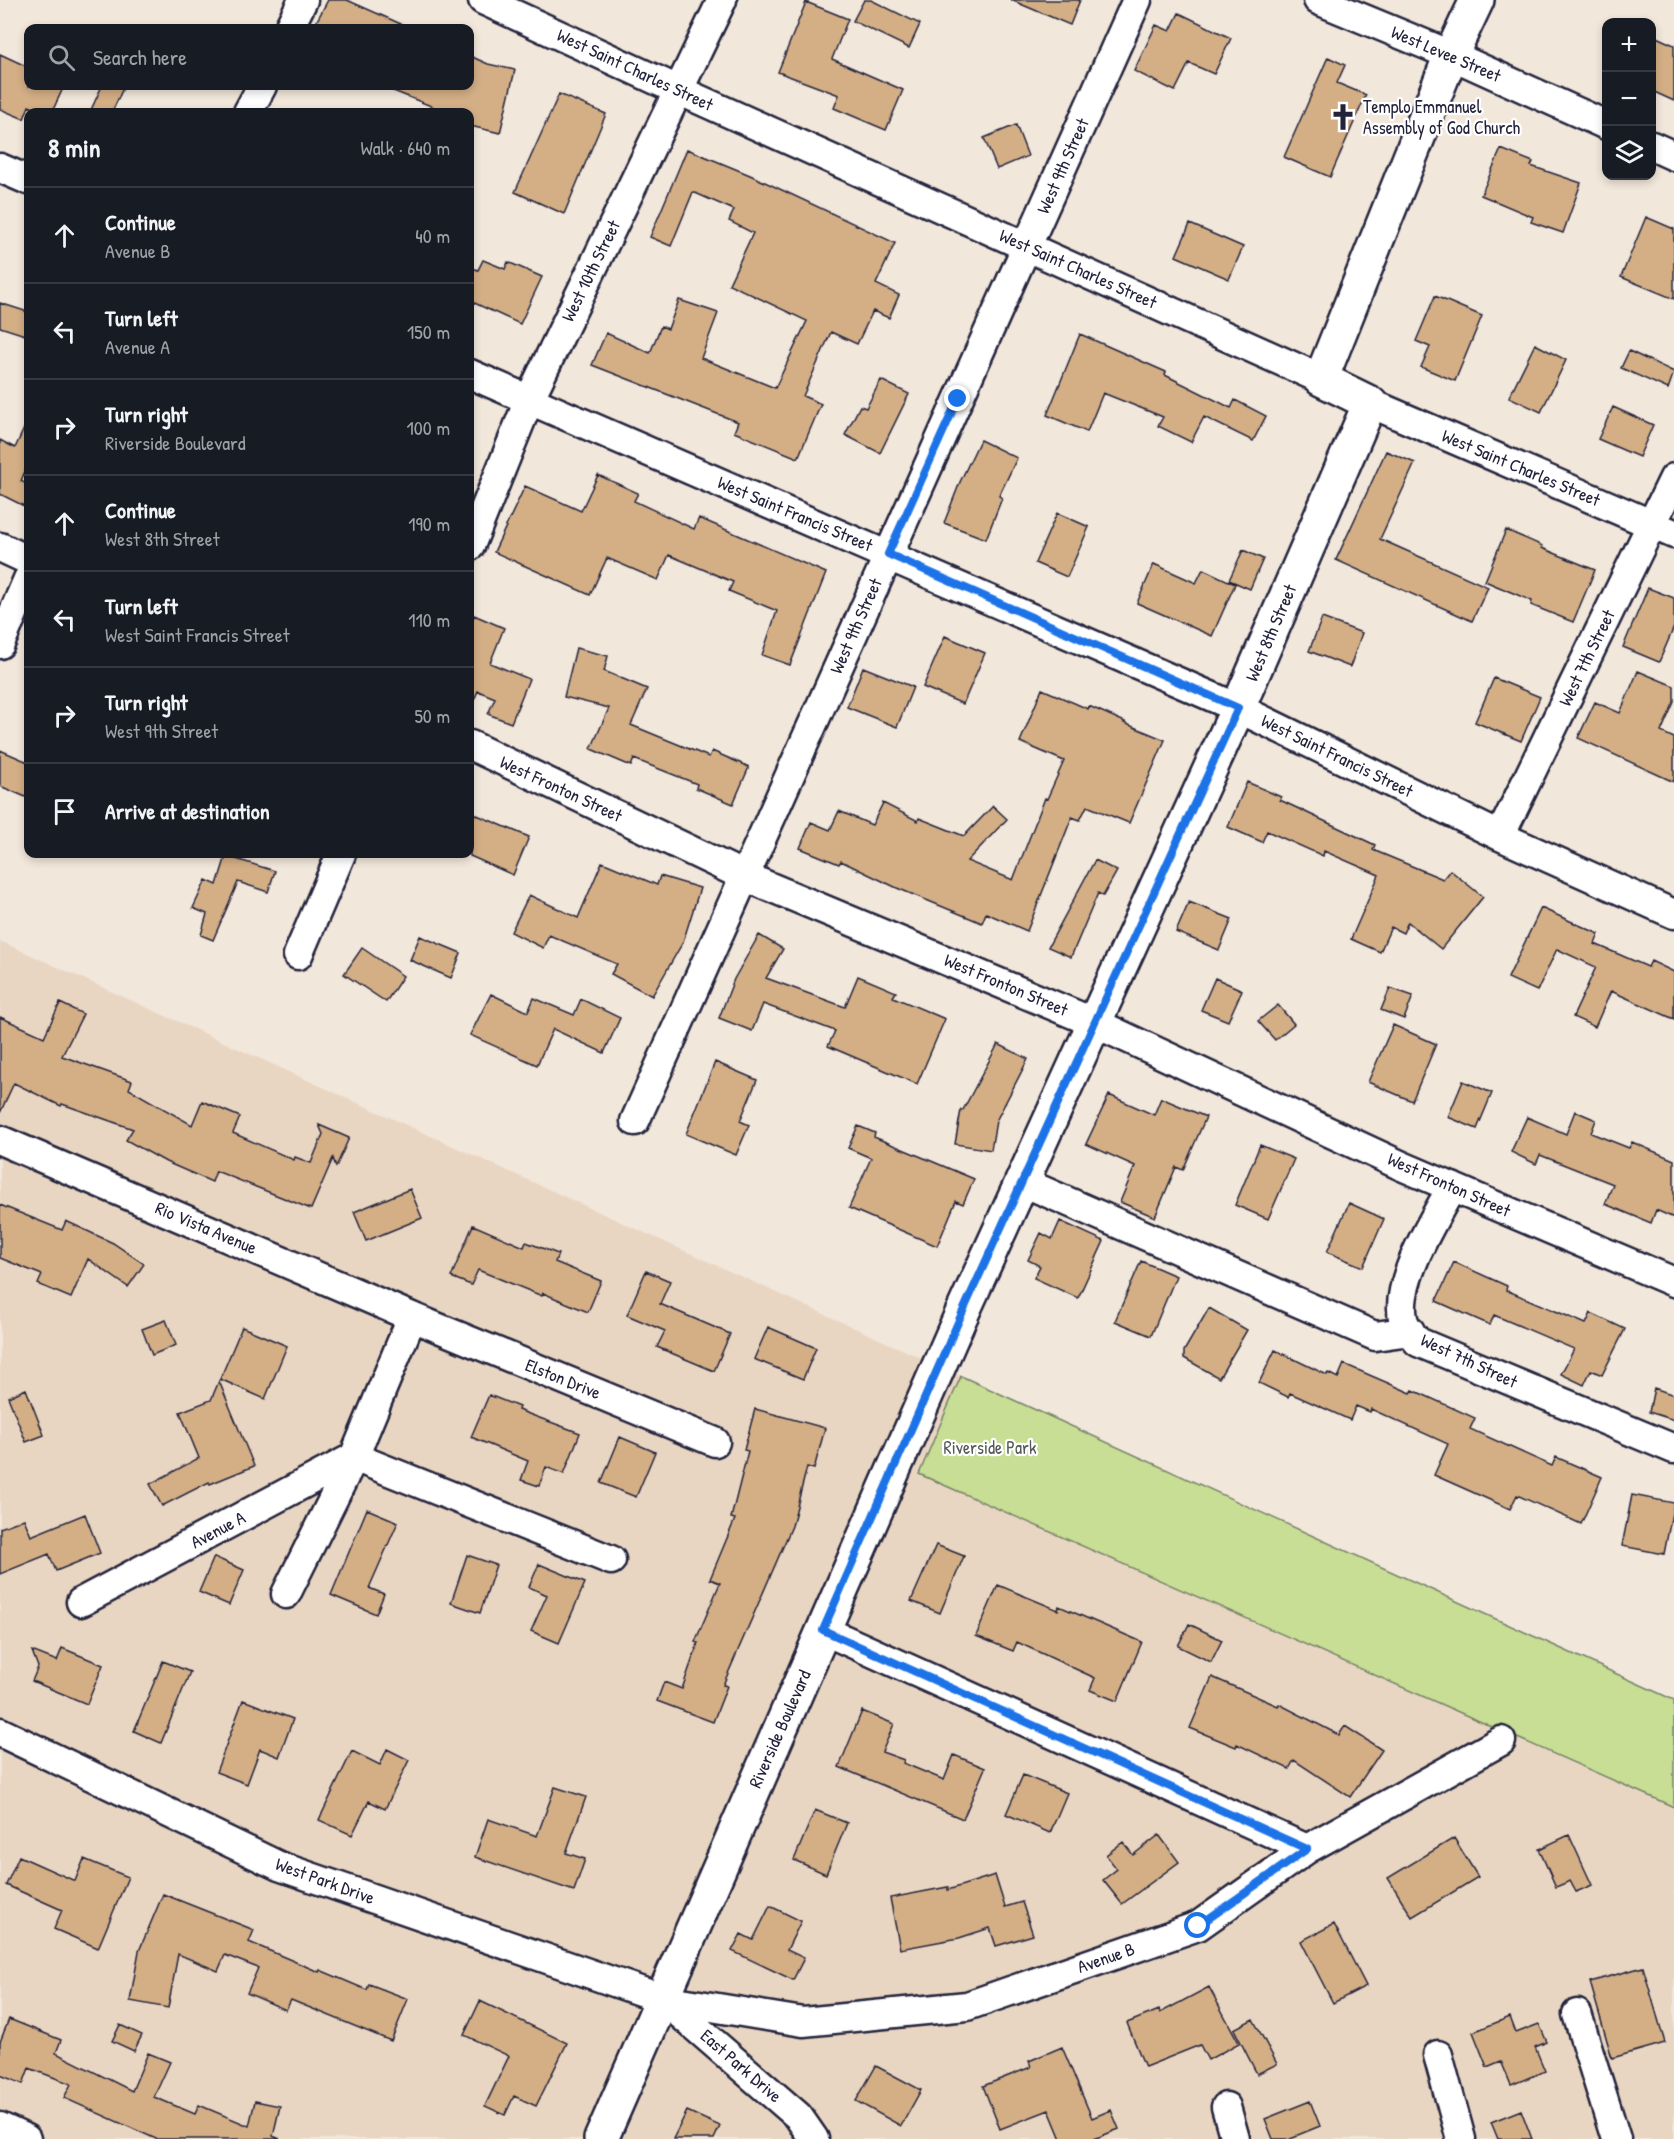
<!DOCTYPE html>
<meta charset="utf-8">
<style>
body{margin:0;font-family:"Patrick Hand",sans-serif;background:#242831;color:#f1f3f6}
.controls{position:absolute;right:18px;top:18px;display:grid;overflow:hidden;border-radius:12px;box-shadow:0 3px 9px #0003}
.controls button{width:54px;height:54px;display:grid;place-items:center;padding:0;border:0;border-bottom:2px solid #363941;background:#171b24;color:#f1f3f6;font:30px sans-serif}
.stop{position:absolute;width:18px;height:18px;margin:-14px;border:4px solid #1a73e8;border-radius:50%;background:#fff}
.stop.end{background:#1a73e8;border-color:#fff;box-shadow:0 2px 6px #0008}
.list{margin:0;padding:0;list-style:none}
h2{display:flex;justify-content:space-between;align-items:center;height:78px;margin:0;padding:0 24px;font-size:26px}
h2 small{font-size:20px;font-weight:400;color:#9ea1a6}
.list li{display:grid;grid-template-columns:39px 1fr auto;gap:18px;align-items:center;box-sizing:border-box;height:96px;padding:0 24px;border-top:2px solid #363941}
.list b{display:block;font-size:22px;white-space:nowrap}
.list p{margin:0;font-size:20px;white-space:nowrap;color:#9ea1a6}
.list em{font-size:20px;font-style:normal;color:#9ea1a6}
.icon{flex:none;width:33px;height:33px;fill:none;stroke:currentColor;stroke-width:2;stroke-linecap:round;stroke-linejoin:round}
.map{position:relative;flex:none;width:1674px;height:2139px;overflow:hidden}
.search{position:absolute;background:#171b24;box-shadow:0 3px 9px #0003;left:24px;top:24px;width:450px;height:66px;display:flex;align-items:center;gap:15px;box-sizing:border-box;padding:0 21px;border-radius:12px;color:#9ea1a6;font-size:22px}
.panel{position:absolute;background:#171b24;box-shadow:0 3px 9px #0003;left:24px;top:108px;width:450px;height:750px;border-radius:12px}
.map>svg:first-child{display:block}
.built{fill:#e9d6c2}
.green{fill:#c7de94;stroke:#748068;stroke-width:1.5}
.building{fill:#d4af86;stroke:#22223b;stroke-width:1.5}
.lines{fill:none;stroke-linecap:round;stroke-linejoin:round}
.minor-casing{stroke:#22223b;stroke-width:33}
.tertiary-casing{stroke:#22223b;stroke-width:38}
.minor{stroke:#fff;stroke-width:28}
.tertiary{stroke:#fff;stroke-width:33}
.route{stroke:#1a73e8;stroke-width:8}
.labels{text-anchor:middle;stroke-width:4.5;stroke-linejoin:round;paint-order:stroke}
.street-label{font-size:18px;fill:#22223b;stroke:#fff}
.poi-label{font-size:18px;fill:#22223b;stroke:#fff;text-anchor:start}
.park-label{font-size:18px;fill:#545a56;stroke:#fff}
</style>
<div class="map">
<svg width="1674" height="2139" viewBox="0 0 1674 2139">
<rect width="100%" height="100%" fill="#f2e7db"/>
<filter id="ink" filterUnits="userSpaceOnUse"><feTurbulence type="fractalNoise" baseFrequency=".0167" numOctaves="2"/><feDisplacementMap in="SourceGraphic" scale="12" xChannelSelector="R" yChannelSelector="G"/><feConvolveMatrix kernelMatrix="1 2 1 2 8 2 1 2 1" color-interpolation-filters="sRGB"/></filter>
<g filter="url(#ink)">
<path class="built" d="M0 941 961 1376 919 1474 1674 1807V2139H0Z"/>
<path class="green" d="M961 1376 1674 1700V1807L919 1474Z"/>
<path class="building" d="M328 0H347L410 28H313Z
M864 0H871L920 24 909 48 853 21Z
M1011 0H1080L1070 25Z
M806 2 848 19 832 59 903 90 886 130 834 108 839 95 778 72Z
M1179 13 1231 38 1214 74 1189 63 1175 91 1134 71 1156 25 1170 31Z
M1652 35 1674 45V101L1652 91Z
M0 54 28 67V86H64L52 112H44L29 106 24 119 0 109Z
M470 56 488 64 515 70 500 133 470 126V112H446L381 86H470Z
M1328 57 1345 65 1337 83 1366 95 1330 177 1284 157Z
M102 86H124L112 112H90Z
M559 94 606 114 564 214 515 192Z
M1016 125 1028 156 997 169 984 138Z
M687 149 750 175 895 243 876 284 899 295 889 318 873 311 857 344 831 332 803 396 821 404 798 458 734 432 738 422 592 365 606 333 650 353 661 326 668 329 679 300 718 313 701 358 775 388 807 321 729 284 753 233 729 221 734 210 693 192 671 246 650 237Z
M1501 149 1533 162 1531 166 1581 183 1563 233 1531 222 1533 217 1481 195Z
M1646 217 1674 229V299L1621 277Z
M1190 224 1243 247 1229 279 1176 256Z
M483 260 505 269 508 262 542 277 520 324 470 301V267L478 270Z
M1435 296 1482 316 1455 381 1421 367 1430 347 1416 341Z
M0 303 28 312V336L0 327Z
M1080 334 1166 372 1165 375 1231 408 1235 400 1266 416 1253 441 1204 417 1191 442 1158 426 1163 417 1103 393 1087 432 1047 415Z
M1535 344 1566 360 1541 412 1509 397Z
M1629 351 1674 372 1668 389 1621 368Z
M881 380 909 394 880 453 845 435 860 406 866 408Z
M1613 407 1653 425 1639 457 1598 439Z
M28 420V464L21 481 28 485V508L0 494V440L15 448Z
M980 440 1017 458 999 496 1002 498 986 539 944 523 960 482Z
M1386 451 1415 463 1380 539 1488 587 1472 621 1336 560Z
M598 475 638 493 634 501 694 529 699 518 826 573 790 665 762 655 777 611 729 591 733 582 669 555 658 580 607 558 590 595 494 552 525 486 581 511Z
M1057 513 1089 527 1067 577 1035 563Z
M1506 530 1543 546 1542 548 1595 570 1573 622 1531 605 1532 601 1485 581Z
M1243 550 1263 559 1250 589 1229 580Z
M1154 564 1196 583 1203 569 1235 584 1212 636 1137 603Z
M1648 588 1674 598V627L1659 662 1623 647Z
M474 615 504 628 490 663 529 679 511 723 488 714 495 698 478 691 470 709V625Z
M1322 618 1362 633 1350 667 1309 651Z
M945 636 985 653 963 704 923 687Z
M576 648 608 656 604 671 647 689 631 725 709 757 712 751 749 767 733 804 696 788 697 784 634 759 631 766 591 749 609 708 564 697Z
M863 667 913 687 897 727 847 707Z
M1638 671 1674 686V702L1661 732 1674 738V782L1578 738 1595 702 1620 713Z
M1494 678 1540 697 1521 741 1475 722Z
M1042 689 1088 709 1089 706 1125 722 1124 723 1165 740 1129 823 1087 806 1080 820 1072 817 1027 931 986 913 982 923 897 888 841 861 839 864 800 848 811 822 830 830 839 811 872 825 883 803 918 821 919 818 964 836 993 806 1007 819 967 861 1013 880 1045 798 1047 799 1064 761 1020 742Z
M0 750 28 762V798L0 786Z
M1247 782 1281 797 1280 800 1375 845 1373 850 1443 879 1450 870 1483 897 1441 949 1408 922 1403 933 1391 927 1380 952 1351 939 1379 875 1324 851 1323 856 1267 831 1262 842 1228 827Z
M470 812 529 837 513 875 470 856Z
M226 856 275 871 268 892 238 882 213 940 201 935 207 914 193 908 206 880 217 885Z
M1095 860 1117 871 1103 896 1098 893 1071 957 1048 947Z
M602 862 657 885 660 876 700 888 683 942 652 996 611 974 617 964 549 935 543 948 511 932 529 895 578 918Z
M1189 902 1232 919 1219 950 1176 932Z
M1541 908 1599 934 1595 944 1648 967 1651 961 1674 972V1019L1611 991 1595 1027 1573 1017 1596 967 1557 949 1537 991 1508 978Z
M759 935 783 949 766 978 845 1007 858 976 896 992 893 997 945 1019 917 1084 828 1046 835 1031 763 1004 752 1031 719 1018 734 979Z
M420 936 461 953 451 978 410 960Z
M362 948 403 976 386 1002 344 974Z
M1215 978 1242 990 1228 1021 1201 1010Z
M1390 988 1413 996 1404 1019 1381 1010Z
M491 994 528 1012 534 998 574 1015 581 999 620 1018 604 1053 553 1029 537 1065 470 1035Z
M60 1003 83 1014 62 1056 132 1081 129 1089 192 1125 202 1101 240 1117 233 1133 294 1160 295 1157 311 1163 323 1134 319 1125 349 1138 336 1167 333 1158 311 1209 216 1171 212 1182 166 1162 126 1140 133 1129 62 1104 61 1106 14 1083 0 1113V1017L44 1037Z
M1278 1005 1294 1024 1275 1040 1258 1021Z
M1393 1025 1436 1044 1412 1101 1368 1082Z
M998 1044 1028 1059 996 1121 991 1150 955 1144 961 1110H963Z
M715 1062 757 1080 740 1121 749 1125 736 1155 686 1134Z
M1463 1081 1492 1093 1477 1129 1448 1117Z
M1109 1095 1154 1115 1161 1098 1206 1117 1183 1170 1176 1167 1155 1217 1120 1202 1135 1166 1086 1144Z
M1575 1111 1596 1120 1591 1133 1629 1148 1632 1142 1674 1160V1218L1656 1210 1651 1223 1605 1204 1613 1184 1540 1155 1536 1164 1511 1152 1527 1117 1566 1134Z
M858 1126 875 1133 874 1137 974 1179 963 1204 956 1201 937 1246 849 1208 871 1158 848 1148Z
M1260 1145 1294 1159 1268 1219 1235 1205Z
M410 1189 422 1218 366 1241 354 1212Z
M1349 1203 1384 1219 1363 1267 1327 1252Z
M0 1205 62 1230 66 1221 113 1243 144 1264 128 1287 88 1259 71 1298 38 1284 42 1275 0 1258Z
M1060 1221 1104 1241 1078 1298 1034 1278 1040 1266 1028 1260 1041 1233 1052 1239Z
M473 1225 524 1247 526 1242 558 1254 555 1262 601 1281 588 1312 543 1293 542 1296 478 1270 471 1285 451 1277Z
M1141 1261 1176 1276 1151 1336 1115 1321Z
M1454 1262 1507 1286 1506 1290 1586 1324 1591 1313 1625 1329 1602 1375 1591 1370 1584 1385 1561 1374 1574 1349 1494 1315 1490 1325 1436 1301Z
M646 1271 670 1281 660 1304 730 1334 714 1371 657 1347 665 1331 627 1315Z
M1209 1308 1247 1330 1219 1378 1184 1358V1351Z
M166 1320 176 1345 152 1355 142 1329Z
M242 1327 287 1346 265 1399 220 1379Z
M768 1327 816 1348 803 1379 754 1359Z
M1275 1350 1327 1375 1328 1373 1338 1378 1344 1364 1411 1393 1413 1390 1475 1418 1470 1429 1552 1466 1556 1457 1602 1477 1581 1524 1517 1495 1510 1509 1434 1475 1448 1444 1371 1409 1370 1412 1356 1406 1350 1420 1290 1393 1288 1397 1259 1383Z
M219 1381 254 1466 210 1484 209 1482 162 1506 150 1484 199 1458 180 1412 211 1400Z
M1654 1388 1674 1395V1420L1649 1412Z
M26 1389 44 1435 26 1442 8 1397Z
M489 1395 519 1407 518 1410 580 1433 564 1474 546 1467 539 1486 521 1480 528 1461 471 1437Z
M755 1409 825 1428 814 1469 807 1467 792 1526 723 1685 727 1686 713 1722 657 1701 664 1682 682 1689 698 1643 695 1642 720 1583 710 1579 735 1519 731 1518 748 1451 744 1450Z
M620 1437 655 1452 636 1497 601 1483Z
M1632 1495 1674 1503 1664 1554 1622 1546Z
M367 1509 398 1522 369 1588 384 1594 376 1614 331 1595Z
M85 1514 100 1553 56 1571 49 1554 0 1574V1528L24 1519 31 1536Z
M936 1545 964 1556 940 1613 911 1601Z
M467 1555 496 1565 480 1613 451 1603Z
M214 1557 244 1570 229 1605 199 1592Z
M539 1564 585 1583 559 1643 531 1631 547 1595 529 1587Z
M998 1585 1058 1610 1059 1606 1142 1642 1117 1701 1090 1690 1095 1678 1017 1642 1013 1651 976 1636Z
M1189 1624 1222 1640 1211 1662 1178 1646Z
M62 1648 103 1665 87 1704 32 1681 38 1667 32 1651 57 1661Z
M163 1661 190 1672 161 1743 134 1731Z
M1212 1677 1278 1706 1279 1704 1339 1735 1345 1726 1382 1750 1350 1797 1294 1760 1289 1769 1237 1744 1236 1747 1190 1728Z
M243 1700 293 1719 279 1757 260 1749 247 1784 216 1772Z
M862 1711 894 1724 882 1752 904 1760 903 1763 944 1780 954 1755 985 1768 963 1819 839 1767Z
M387 1749 409 1760 385 1809 369 1801 352 1835 319 1820 352 1751 380 1765Z
M1023 1775 1067 1793 1050 1833 1006 1814Z
M555 1787 586 1797 566 1853 585 1859 574 1891 475 1857 488 1819 537 1836Z
M815 1810 847 1823 826 1874 794 1860Z
M1159 1835 1179 1862 1122 1904 1103 1880 1117 1869 1106 1855 1123 1842 1133 1855Z
M1569 1835 1592 1885 1576 1892 1570 1881 1556 1887 1539 1849Z
M1454 1838 1478 1877 1412 1917 1388 1878Z
M19 1856 75 1881 84 1859 128 1877 98 1948 54 1929 62 1910 6 1885Z
M995 1875 1005 1907 1022 1902 1033 1935 996 1946 990 1928 959 1938 900 1949 890 1898 948 1887V1890Z
M163 1894 254 1930 249 1942 319 1972 320 1970 367 1990 369 1984 408 1999 391 2041 291 2000 286 2010 247 1993 258 1968 225 1955 218 1971 178 1954 168 2008 130 2001 139 1951Z
M770 1906 801 1921 787 1950 804 1958 793 1980 732 1951 741 1934 753 1940Z
M1334 1924 1366 1986 1333 2003 1301 1941Z
M1643 1967 1665 2043 1612 2058 1590 1982Z
M1209 1987 1239 2043 1208 2060 1200 2045 1145 2067 1127 2023 1159 2010 1160 2013Z
M480 2001 567 2043 536 2106 514 2096 505 2115 485 2106 509 2056 464 2035Z
M1510 2017 1516 2033 1539 2024 1547 2042 1535 2047 1545 2071 1511 2085 1501 2061 1487 2067 1473 2032Z
M9 2019 61 2040 56 2053 132 2091 148 2053 170 2062 154 2097 195 2114 199 2105 249 2126 255 2101 280 2106 273 2136 280 2139H156L64 2098 71 2084 29 2068 23 2084 0 2075V2042Z
M1253 2019 1277 2064 1257 2074 1234 2029Z
M120 2025 142 2035 134 2051 112 2041Z
M1062 2047 1092 2118 1111 2110 1119 2129 1094 2139H1061L1049 2110 1000 2129 983 2086 1031 2067 1029 2061Z
M876 2066 921 2090 901 2126 856 2101Z
M1310 2101 1320 2126 1288 2139H1273L1265 2119Z
M1521 2110 1532 2139H1498L1491 2122Z
M687 2111 720 2126 714 2139H673Z"/>
<g class="lines">
<defs>
<path id="minor" d="M483 0 678 90 1321 379
M1318 0 1451 55 1606 125
M289 28 303 0
M248 112 262 86
M1652 146 1674 156
M0 168 28 180
M470 374 1238 708 1500 836 1674 914
M1370 403 1674 534
M470 546 529 400 722 0
M0 547 28 560
M0 644 28 579
M470 745 744 876 1095 1023 1402 1166 1674 1282
M1500 836 1674 478
M298 955 341 854
M635 1121 1137 0
M0 1140 412 1317 715 1442
M1023 1182 1375 1336 1410 1331
M1452 1187C1434 1219 1395 1282 1403 1318 1404 1326 1413 1336 1418 1342L1674 1449
M286 1594 354 1457 611 1560
M81 1602 354 1457 412 1317
M823 1630 1307 1849
M0 1732 279 1866 663 1999 803 2022 967 2006 1198 1926 1307 1849 1501 1741
M663 1999 798 2116 814 2139
M1577 2014 1616 2139
M1438 2055 1461 2139
M1226 2107 1235 2139
M0 2127 26 2139"/>
<path id="tertiary" d="M601 2139 959 1320 1238 708 1370 403 1321 379 1451 55 1477 0"/>
</defs>
<use href="#minor" class="minor-casing"/>
<use href="#tertiary" class="tertiary-casing"/>
<use href="#minor" class="minor"/>
<use href="#tertiary" class="tertiary"/>
</g>
</g>
<g class="lines" filter="url(#ink)">
<path class="route" d="M958 399 888 554 1238 708 959 1320 823 1630 1307 1849 1198 1926"/>
</g>
<defs>
<symbol id="church-bare" viewBox="-9 -9 18 18"><path d="M-1.2-6h2.4v3.5h3.3v2.4h-3.3V6h-2.4V-.1h-3.3v-2.4h3.3Z" fill="#22223b" stroke="#fff" stroke-width="2.5" paint-order="stroke"/></symbol>
</defs>
<g fill-rule="evenodd">
<use href="#church-bare" x="1324" y="98" width="38" height="38"/>
</g>
<g class="labels">
<g class="street-label">
<text transform="translate(1446 54) rotate(23)" y="6">West Levee Street</text>
<text transform="translate(635 70) rotate(25)" y="6">West Saint Charles Street</text>
<text transform="translate(1063 166) rotate(-66)" y="6">West 9th Street</text>
<text transform="translate(1078 269) rotate(24)" y="6">West Saint Charles Street</text>
<text transform="translate(591 271) rotate(-64)" y="6">West 10th Street</text>
<text transform="translate(1521 468) rotate(23)" y="6">West Saint Charles Street</text>
<text transform="translate(795 514) rotate(23)" y="6">West Saint Francis Street</text>
<text transform="translate(856 626) rotate(-66)" y="6">West 9th Street</text>
<text transform="translate(1271 633) rotate(-67)" y="6">West 8th Street</text>
<text transform="translate(1587 658) rotate(-64)" y="6">West 7th Street</text>
<text transform="translate(1337 756) rotate(26)" y="6">West Saint Francis Street</text>
<text transform="translate(561 789) rotate(25)" y="6">West Fronton Street</text>
<text transform="translate(1006 985) rotate(23)" y="6">West Fronton Street</text>
<text transform="translate(1449 1185) rotate(24)" y="6">West Fronton Street</text>
<text transform="translate(206 1228) rotate(23)" y="6">Rio Vista Avenue</text>
<text transform="translate(1469 1361) rotate(25)" y="6">West 7th Street</text>
<text transform="translate(563 1379) rotate(22)" y="6">Elston Drive</text>
<text transform="translate(218 1530) rotate(-28)" y="6">Avenue A</text>
<text transform="translate(780 1729) rotate(-66)" y="6">Riverside Boulevard</text>
<text transform="translate(325 1881) rotate(20)" y="6">West Park Drive</text>
<text transform="translate(1106 1958) rotate(-19)" y="6">Avenue B</text>
<text transform="translate(741 2066) rotate(41)" y="6">East Park Drive</text>
</g>
<g class="poi-label">
<text x="1363" y="113">Templo Emmanuel<tspan x="1363" dy="21">Assembly of God Church</tspan></text>
</g>
<g class="park-label">
<text x="990" y="1454">Riverside Park</text>
</g>
</g>
</svg>
<div class="controls">
<button>+</button>
<button>−</button>
<button><svg class="icon" aria-label="layers" viewBox="0 0 24 24"><path d="M12 4l9 5-9 5-9-5zM3 14l9 5 9-5"/></svg></button>
</div>
<div class="stop" style="left:1198px;top:1926px"></div>
<div class="stop end" style="left:958px;top:399px"></div>
<div class="search"><svg class="icon" aria-label="search" viewBox="0 0 24 24"><circle cx="10" cy="10" r="6"/><path d="M15 15l6 6"/></svg>Search here</div>
<section class="panel">
<h2>8 min<small>Walk · 640 m</small></h2>
<ul class="list">
<li><svg class="icon" aria-label="ahead" viewBox="0 0 24 24"><path d="M12 20V5M6 11l6-6 6 6"/></svg><div><b>Continue</b><p>Avenue B</p></div><em>40 m</em></li>
<li><svg class="icon" aria-label="left" viewBox="0 0 24 24"><path d="M17 20v-9H6M10 6l-5 5 5 5"/></svg><div><b>Turn left</b><p>Avenue A</p></div><em>150 m</em></li>
<li><svg class="icon" aria-label="right" viewBox="0 0 24 24"><path d="M7 20v-9h11M14 6l5 5-5 5"/></svg><div><b>Turn right</b><p>Riverside Boulevard</p></div><em>100 m</em></li>
<li><svg class="icon" aria-label="ahead" viewBox="0 0 24 24"><path d="M12 20V5M6 11l6-6 6 6"/></svg><div><b>Continue</b><p>West 8th Street</p></div><em>190 m</em></li>
<li><svg class="icon" aria-label="left" viewBox="0 0 24 24"><path d="M17 20v-9H6M10 6l-5 5 5 5"/></svg><div><b>Turn left</b><p>West Saint Francis Street</p></div><em>110 m</em></li>
<li><svg class="icon" aria-label="right" viewBox="0 0 24 24"><path d="M7 20v-9h11M14 6l5 5-5 5"/></svg><div><b>Turn right</b><p>West 9th Street</p></div><em>50 m</em></li>
<li><svg class="icon" aria-label="arrive" viewBox="0 0 24 24"><path d="M6 21V4h12l-3 4 3 4H6"/></svg><div><b>Arrive at destination</b></div></li>
</ul>
</section>
</div>
